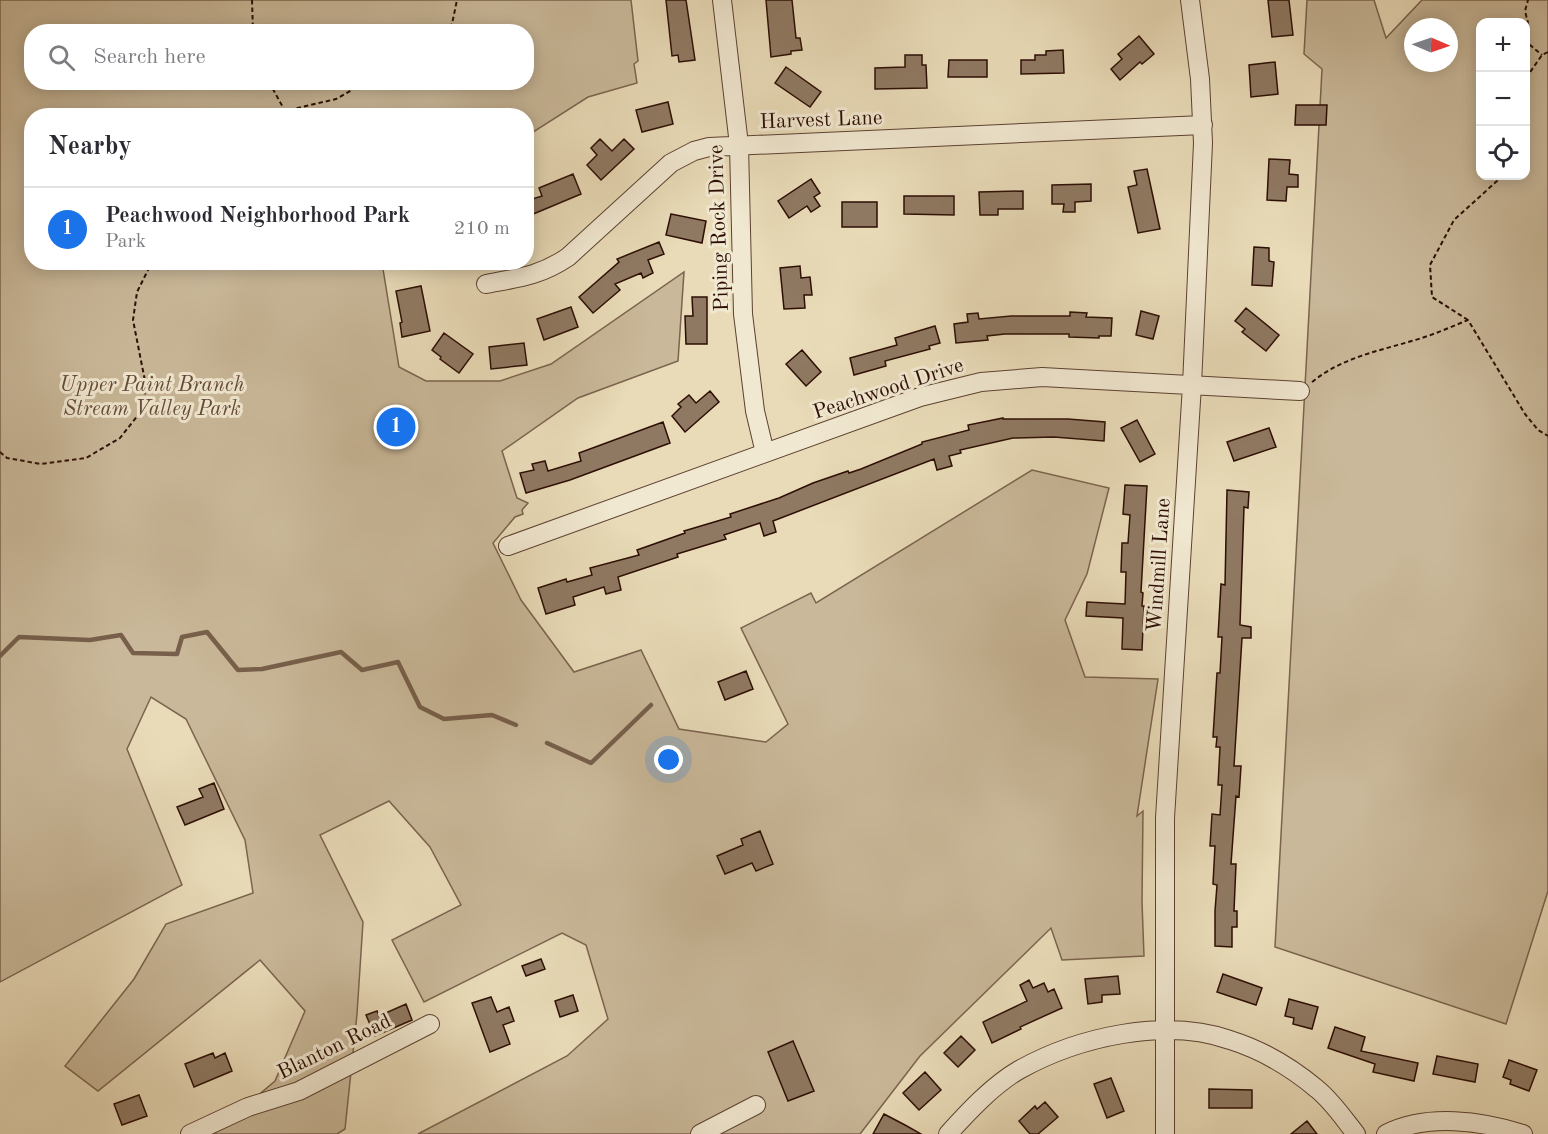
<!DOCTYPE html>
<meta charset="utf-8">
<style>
body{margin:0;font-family:"Old Standard TT",serif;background:#f2f2f3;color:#2b2b33}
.controls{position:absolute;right:18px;top:18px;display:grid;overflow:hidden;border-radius:12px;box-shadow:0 3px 15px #0003}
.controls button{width:54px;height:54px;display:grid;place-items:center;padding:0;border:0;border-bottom:2px solid #e1e1e2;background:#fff;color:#2b2b33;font:30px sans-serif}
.compass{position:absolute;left:1404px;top:18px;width:54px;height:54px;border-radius:50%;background:#fff;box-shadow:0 3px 15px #0003;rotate:92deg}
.you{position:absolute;left:669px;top:760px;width:21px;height:21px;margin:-15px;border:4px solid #fff;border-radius:50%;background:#1a73e8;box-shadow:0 0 0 9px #1a73e833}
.badge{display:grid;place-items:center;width:39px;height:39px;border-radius:50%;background:#1a73e8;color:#fff;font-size:20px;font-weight:700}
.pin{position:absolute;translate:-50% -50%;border:3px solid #fff;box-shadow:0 2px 6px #0006}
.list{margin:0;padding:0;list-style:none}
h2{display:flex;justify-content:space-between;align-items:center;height:78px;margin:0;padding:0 24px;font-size:26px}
h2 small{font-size:20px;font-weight:400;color:#7c7c81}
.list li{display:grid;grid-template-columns:39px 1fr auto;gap:18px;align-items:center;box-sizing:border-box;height:84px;padding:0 24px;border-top:2px solid #e1e1e2}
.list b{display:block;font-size:22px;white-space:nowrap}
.list p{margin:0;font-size:20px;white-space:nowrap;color:#7c7c81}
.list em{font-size:20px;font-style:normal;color:#7c7c81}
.icon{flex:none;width:33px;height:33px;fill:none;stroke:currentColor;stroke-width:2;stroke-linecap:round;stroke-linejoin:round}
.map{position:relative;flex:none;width:1548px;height:1134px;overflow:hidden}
.search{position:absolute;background:#fff;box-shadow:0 3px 15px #0003;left:24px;top:24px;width:510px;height:66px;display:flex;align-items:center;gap:15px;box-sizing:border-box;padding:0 21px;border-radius:24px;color:#7c7c81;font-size:22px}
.panel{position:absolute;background:#fff;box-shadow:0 3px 15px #0003;left:24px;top:108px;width:510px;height:162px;border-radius:24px}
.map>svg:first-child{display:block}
.green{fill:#c9b899;stroke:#7b634e;stroke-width:1.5;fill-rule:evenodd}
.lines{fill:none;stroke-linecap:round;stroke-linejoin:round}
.stream{stroke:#775f4b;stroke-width:4.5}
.building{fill:#8f7962;stroke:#2d0e04;stroke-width:1.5}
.minor-casing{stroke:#5c4131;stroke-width:20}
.path{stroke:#2d0e04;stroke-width:2;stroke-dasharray:4.5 3;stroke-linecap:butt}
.minor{stroke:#f1e8d1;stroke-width:18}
.labels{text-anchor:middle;stroke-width:6;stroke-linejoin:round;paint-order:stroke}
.street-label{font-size:21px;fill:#2d0e04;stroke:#f1e8d1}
.park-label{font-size:21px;font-style:italic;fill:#644a38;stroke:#f1e8d1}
</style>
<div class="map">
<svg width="1548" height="1134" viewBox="0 0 1548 1134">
<rect width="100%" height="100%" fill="#e9dbb8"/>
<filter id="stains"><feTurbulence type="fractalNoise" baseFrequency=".00333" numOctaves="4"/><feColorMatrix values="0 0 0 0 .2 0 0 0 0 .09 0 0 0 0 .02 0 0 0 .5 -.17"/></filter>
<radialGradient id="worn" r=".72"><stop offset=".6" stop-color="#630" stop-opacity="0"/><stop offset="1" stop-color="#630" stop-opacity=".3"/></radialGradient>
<path class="green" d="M0 0H631L638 61 634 64 637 83 588 97 527 136 526 116H32V262L382 263 399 367 426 381H500L551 364 684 272 678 361 578 398 502 451 517 498 528 503 522 510 523 514 515 517 493 543 521 600 574 672 641 650 679 729 766 742 788 724 741 628 811 593 816 603 1032 470 1109 488 1087 574 1065 620 1085 677 1158 679 1137 816 1143 811 1142 902 1144 956 1062 960 1051 928 920 1056 860 1134H418L567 1056 608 1019 586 945 562 933 424 1002 392 940 461 905 430 847 389 801 320 835 363 922 357 1014 345 1129 337 1134H212L275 1081 305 1011 260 960 98 1091 65 1066 134 979 166 924 253 893 245 840 186 719 151 697 127 749 182 885 0 982ZM32 32H526V82H32Z
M1307 0H1374L1386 38 1422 0H1548V891L1506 1024 1275 947 1322 69 1304 54ZM1480 22H1526V176H1480ZM1413 27H1449V63H1413Z"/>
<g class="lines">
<path class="stream" d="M0 656 19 637 90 640 121 635 133 653 177 654 182 637 207 632 238 670 262 669 341 652 362 670 398 662 420 707 444 719 492 715 516 725
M547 743 591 763 651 705"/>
</g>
<path class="building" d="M666 0H686L695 60 679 62 678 55 672 56Z
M766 0H792L796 38H800L802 50 791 51V54L771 57Z
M1268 0H1289L1293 35 1272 37Z
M1139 36 1154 54 1142 64 1140 62 1120 80 1111 69 1122 59 1118 54Z
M1063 50 1064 73 1021 74V60H1035V55H1046V51Z
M905 55H922V65H926L927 88 875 89V68L905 67Z
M949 60H987V77H948Z
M1275 62 1278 94 1251 97 1249 65Z
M786 67 821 92 810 107 775 83Z
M668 102 673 124 642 132 636 110Z
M1296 105H1327L1326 125H1295Z
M600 139 612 151 624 139 634 149 601 180 587 165 597 155 591 148Z
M1269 159 1290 160 1289 174 1298 175V187H1287L1286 201 1267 200Z
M1147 169 1160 229 1138 233 1128 187 1137 185 1134 171Z
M573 174 581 194 526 217V201L542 196 539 188Z
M811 179 820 193 814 197 820 206 811 212 807 206 789 218 778 201Z
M1091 184V201L1075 202V212H1063L1064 204H1052V185Z
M1023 191V209H998V215H980L979 192Z
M904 196H954V215L904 214Z
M842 202H877V227H842Z
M671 214 706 221 702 243 666 235Z
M659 242 664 254 648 260 653 273 643 278 641 273 615 284 620 290 593 313 579 297 619 262 617 259Z
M1254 247 1269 248V261L1274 262 1272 286 1252 285Z
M800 266 801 278 810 277 812 295H804L805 308 784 309 780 268Z
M421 286 430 331 402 337 400 323 402 322 396 291Z
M692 297H707V344H686L685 316H693Z
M571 307 578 327 544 340 537 319Z
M1246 308 1279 335 1266 351 1242 332 1245 329 1235 321Z
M1141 311 1159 316 1153 339 1136 335Z
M1070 312 1087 313 1086 317 1112 318 1111 336H1099V338L1069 337V334H1005L987 336 988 340 956 343 954 324 968 322 967 314 978 313 979 319 1011 316H1070Z
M935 326 940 343 929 346 930 349 885 361 886 366 854 375 850 358 897 345 895 338Z
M444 333 473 354 459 373 440 359 441 357 432 350Z
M524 343 527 365 491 369 489 347Z
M802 350 821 372 806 386 786 364Z
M710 391 719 402 685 432 672 416 681 407 678 404 689 395 696 403Z
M1003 418V419H1068L1105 422 1104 441 1054 437 1013 438 960 450 961 453 949 456 952 466 937 470 934 459 773 521 776 532 764 536 760 523 724 535 726 539 677 554 678 557 618 577 621 590 606 594 604 587 573 597 575 605 546 614 538 588 566 579 567 582 592 575 590 568 639 555 637 550 685 533 684 531 731 517 730 514 779 498 813 483 848 471 849 473 861 469 922 444V442L969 430 968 425Z
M1137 420 1155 454 1140 462 1121 428Z
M663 422 670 443 570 480 526 493 520 473 534 470 532 464 545 461 548 471 581 461 579 453Z
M1269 428 1276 447 1234 461 1227 442Z
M1125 485 1147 486 1141 592 1143 593 1142 606H1144L1142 650 1122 649 1123 618 1086 616 1087 602 1125 604 1126 572H1121L1122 543H1128L1130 515 1123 514Z
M1227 490 1249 492 1248 508 1244 507 1240 625 1251 627V638H1242L1234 766H1241L1239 797 1236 796 1231 864H1236L1234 911H1237V927H1232V947L1215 946V911L1217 885 1213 884 1215 846H1210L1212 814 1220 815 1222 785H1218L1220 747H1216L1217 737H1213L1217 673H1220L1222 637H1218L1221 584 1225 585Z
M746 671 753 689 725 700 718 682Z
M214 783 224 809 185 825 177 807 203 797 199 789Z
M760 831 773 864 756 871 752 863 725 874 717 856 743 845 741 839Z
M541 959 545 969 526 976 522 966Z
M1223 974 1262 988 1256 1005 1217 992Z
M1118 976 1120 994 1102 995V1002L1088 1004 1085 979Z
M1029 980 1033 988 1044 983 1048 992 1054 989 1062 1008 1020 1027 1021 1029 992 1043 983 1022 1027 1001 1020 985Z
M573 995 578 1011 560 1017 555 1001Z
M491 997 497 1012 509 1007 514 1021 503 1025 510 1044 490 1052 472 1003Z
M1289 999 1318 1007 1312 1029 1293 1024 1294 1018 1285 1016Z
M406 1004 412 1020 375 1036 366 1015 377 1011 379 1016Z
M1335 1027 1365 1037 1361 1051 1418 1063 1414 1081 1373 1072 1375 1064 1328 1048Z
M961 1036 975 1050 958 1067 944 1053Z
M793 1041 814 1091 788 1101 768 1052Z
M213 1053 215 1058 225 1053 232 1071 194 1087 185 1064Z
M1437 1056 1478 1064 1475 1082 1433 1074Z
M1509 1060 1537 1070 1529 1091 1510 1084 1511 1080 1503 1077Z
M925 1072 941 1090 919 1110 903 1093Z
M1111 1078 1124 1111 1107 1118 1094 1084Z
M1209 1089 1252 1090V1108H1209Z
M139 1095 147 1116 122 1125 114 1104Z
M1045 1102 1058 1117 1038 1134H1030L1019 1121 1035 1106 1037 1109Z
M884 1114 905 1125 921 1134H873Z
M1307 1121 1317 1134H1291Z"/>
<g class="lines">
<defs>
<path id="minor" d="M722 0 739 145 743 314 755 411 765 453
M486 284C518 278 540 276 568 257L671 163 694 151 709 147 1203 125
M508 546 920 397 981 382 1042 377 1300 391
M190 1134 248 1107 299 1091 430 1024
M700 1134 756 1105
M948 1134C968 1112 993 1085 1019 1070 1078 1037 1165 1017 1230 1040 1262 1050 1292 1068 1317 1089 1332 1101 1344 1119 1356 1134
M1165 1134V818L1192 385 1203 143 1200 79 1190 0
M1386 1134C1427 1113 1482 1121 1523 1134"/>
</defs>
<use href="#minor" class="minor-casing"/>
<path class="path" d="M252 0 253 32
M443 32 452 24 457 0
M1526 32 1528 23 1525 11 1528 0
M1526 38 1530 45 1542 55
M1526 78 1542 55 1548 52
M269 82 285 111 336 99 366 82
M1468 320 1432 297 1430 265 1454 220 1497 181 1498 176
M1312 382C1343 357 1379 351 1415 340 1433 335 1451 327 1468 320L1525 414 1538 430 1548 436
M0 452 7 458 41 464 86 458 120 438 142 410 146 386 133 320 137 292 152 262"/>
<use href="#minor" class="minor"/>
</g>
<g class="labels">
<g class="street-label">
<text transform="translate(821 119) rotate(-2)" y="7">Harvest Lane</text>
<text transform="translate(718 228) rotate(-92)" y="7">Piping Rock Drive</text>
<text transform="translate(888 388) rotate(-18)" y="7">Peachwood Drive</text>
<text transform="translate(1158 565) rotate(-86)" y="7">Windmill Lane</text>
<text transform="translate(334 1046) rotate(-26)" y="7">Blanton Road</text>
</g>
<g class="park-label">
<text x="152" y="391">Upper Paint Branch<tspan x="152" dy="24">Stream Valley Park</tspan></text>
</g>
</g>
<rect width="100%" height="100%" filter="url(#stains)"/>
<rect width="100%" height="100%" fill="url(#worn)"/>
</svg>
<div class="controls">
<button>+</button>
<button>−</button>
<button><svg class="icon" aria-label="locate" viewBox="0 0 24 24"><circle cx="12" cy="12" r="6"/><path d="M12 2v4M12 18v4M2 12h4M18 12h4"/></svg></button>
</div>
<svg class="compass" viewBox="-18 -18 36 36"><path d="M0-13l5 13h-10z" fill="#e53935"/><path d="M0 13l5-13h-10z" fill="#7c7c81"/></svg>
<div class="you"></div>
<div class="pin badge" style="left:396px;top:427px">1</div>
<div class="search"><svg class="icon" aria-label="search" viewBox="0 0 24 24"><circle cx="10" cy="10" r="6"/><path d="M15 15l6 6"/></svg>Search here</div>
<section class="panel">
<h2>Nearby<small></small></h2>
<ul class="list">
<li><span class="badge">1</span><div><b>Peachwood Neighborhood Park</b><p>Park</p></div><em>210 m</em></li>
</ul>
</section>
</div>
